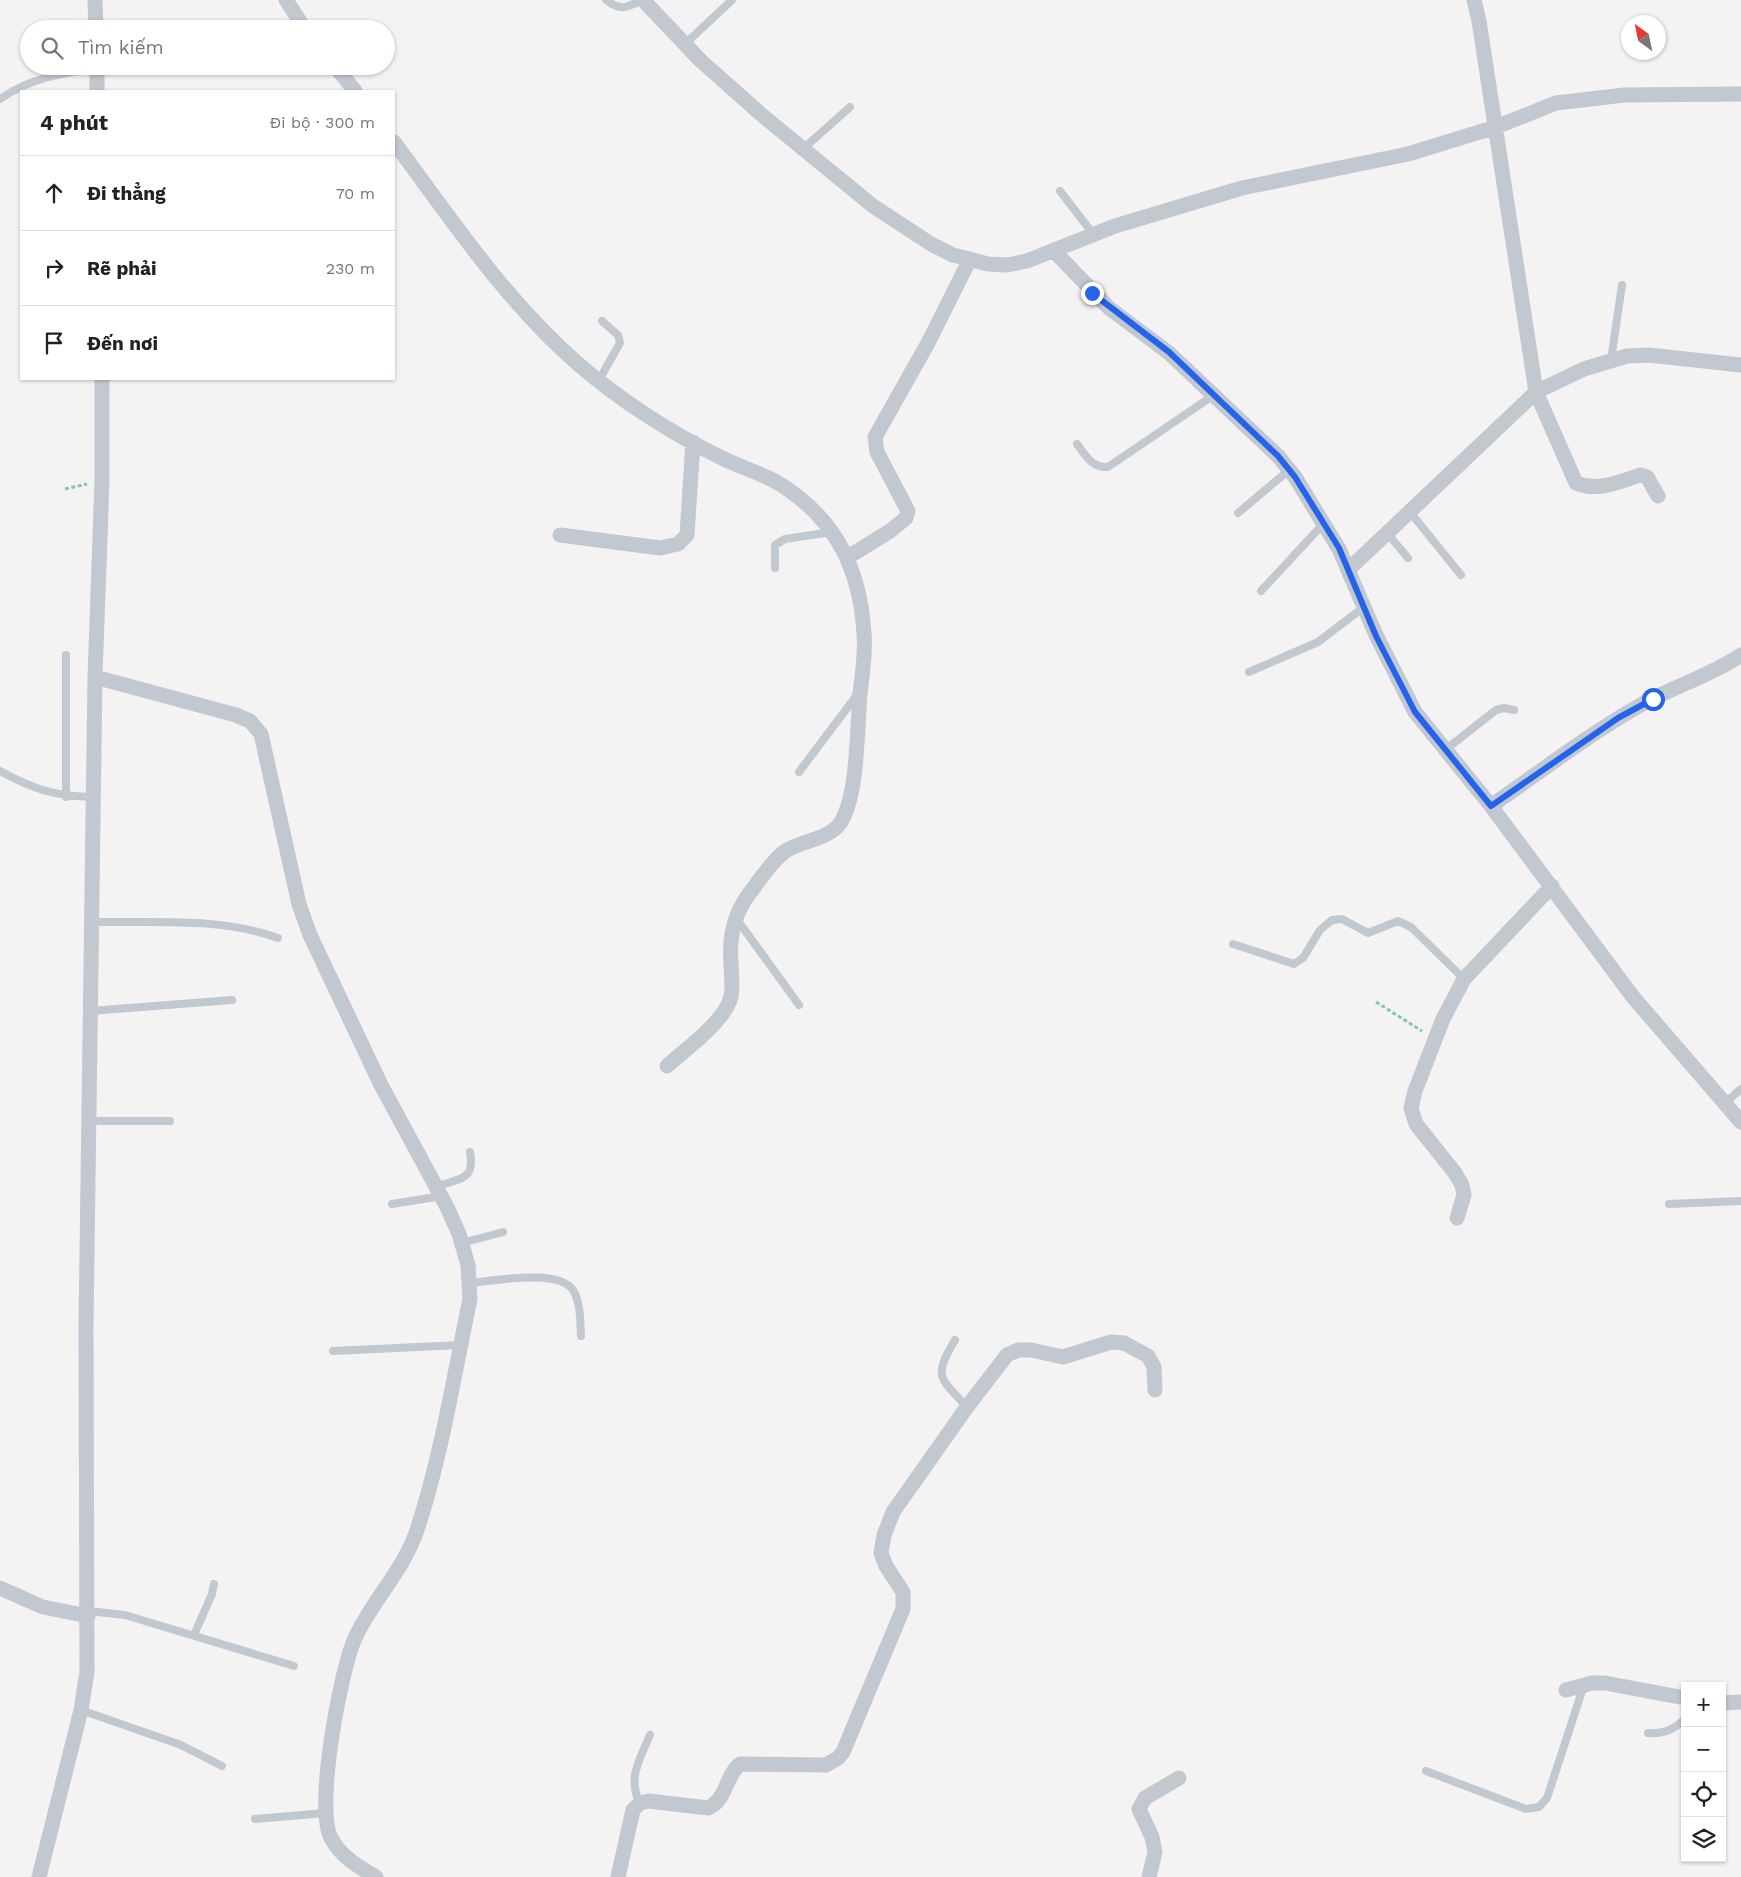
<!DOCTYPE html>
<html lang="vi">
<meta charset="utf-8">
<style>
body{margin:0;font-family:"Work Sans",sans-serif;background:#f2f2f2;color:#222}
.controls{position:absolute;right:15px;bottom:15px;display:grid;overflow:hidden;border-radius:0px;box-shadow:0 1px 4px #0004}
.controls button{width:45px;height:45px;display:grid;place-items:center;padding:0;border:0;border-bottom:1px solid #e0e0e0;background:#fff;color:#222;font:25px sans-serif}
.compass{position:absolute;left:1621px;top:15px;width:45px;height:45px;border-radius:50%;background:#fff;box-shadow:0 1px 4px #0004;rotate:327deg}
.stop{position:absolute;width:15px;height:15px;margin:-11px;border:4px solid #2563eb;border-radius:50%;background:#fff}
.stop.end{background:#2563eb;border-color:#fff;box-shadow:0 1px 5px #0008}
.list{margin:0;padding:0;list-style:none}
h2{display:flex;justify-content:space-between;align-items:center;height:65px;margin:0;padding:0 20px;font-size:21px}
h2 small{font-size:16px;font-weight:400;color:#767676}
.list li{display:grid;grid-template-columns:32px 1fr auto;gap:15px;align-items:center;box-sizing:border-box;height:75px;padding:0 20px;border-top:1px solid #e0e0e0}
.list b{display:block;font-size:19px;white-space:nowrap}
.list em{font-size:16px;font-style:normal;color:#767676}
.icon{flex:none;width:28px;height:28px;fill:none;stroke:currentColor;stroke-width:2;stroke-linecap:round;stroke-linejoin:round}
.map{position:relative;flex:none;width:1741px;height:1877px;overflow:hidden}
.search{position:absolute;background:#fff;box-shadow:0 1px 4px #0004;left:20px;top:20px;width:375px;height:55px;display:flex;align-items:center;gap:12px;box-sizing:border-box;padding:0 18px;border-radius:28px;color:#767676;font-size:19px}
.panel{position:absolute;background:#fff;box-shadow:0 1px 4px #0004;left:20px;top:90px;width:375px;height:290px;border-radius:0px}
.map>svg:first-child{display:block}
.lines{fill:none;stroke-linecap:round;stroke-linejoin:round}
.path{stroke:#7ec9a7;stroke-width:3;stroke-dasharray:4 2.5;stroke-linecap:butt}
.lane{stroke:#c1c8cf;stroke-width:8}
.street{stroke:#c1c8cf;stroke-width:15}
.route{stroke:#2563eb;stroke-width:6}
</style>
<div class="map">
<svg width="1741" height="1877" viewBox="0 0 1741 1877">
<rect width="100%" height="100%" fill="#f4f2f2"/>
<g class="lines">
<path class="path" d="M65 489 87 484
M1376 1002 1422 1031"/>
<path class="lane" d="M606 0C621 11 626 8 642 0
M685 44 732 0
M0 99C30 78 62 73 97 68
M803 149 850 107
M1060 191 1094 235
M1611 360 1622 285
M599 380 620 343 618 335 602 321
M1077 444C1086 456 1092 468 1108 467L1214 395
M1410 512 1461 575
M1238 513 1289 470
M1387 533 1408 558
M775 568V545L785 539 832 532
M1261 591 1324 523
M1249 672 1318 642 1364 607
M1445 750 1496 710 1504 708 1514 710
M0 771C35 790 54 796 94 797
M799 772 857 695
M66 797V655
M736 918 799 1005
M93 922C154 923 220 917 278 938
M1233 944 1294 964 1303 958 1320 930 1332 920 1342 919 1368 933 1398 921 1411 927 1464 979
M90 1011 232 1000
M1725 1103 1741 1089
M88 1121H170
M438 1186C461 1178 475 1180 470 1152
M392 1204 442 1196
M1669 1204 1741 1201
M462 1243 503 1232
M471 1283C494 1281 559 1268 573 1290 581 1303 580 1321 581 1336
M955 1340C933 1377 939 1377 967 1407
M333 1351 460 1345
M88 1611 125 1615 294 1666
M194 1635 212 1594 214 1584
M81 1710 181 1745 222 1766
M1648 1733C1664 1734 1673 1730 1685 1719
M1426 1771 1526 1809 1539 1807 1547 1798 1584 1685
M640 1803C627 1779 640 1758 650 1735
M255 1819 325 1813"/>
<path class="street" d="M95 0 96 29
M286 0 305 29
M643 0 701 61 763 116 873 206 931 244 953 255 988 264 1007 265 1027 261 1115 226 1242 188 1408 154 1496 127 1556 103 1624 95 1741 94
M1474 0 1479 21 1536 392 1576 483C1597 492 1619 482 1640 475L1647 477 1658 496
M97 66V91
M335 66 355 91
M394 142C451 219 505 300 577 363 618 399 671 433 720 457 741 468 767 474 786 488 838 523 860 571 864 633 866 653 862 674 860 694 857 727 858 792 842 820 832 840 801 840 784 852 770 863 760 880 749 894 734 914 729 939 731 963 731 975 734 989 730 1000 722 1023 685 1050 667 1066
M1054 251 1109 308 1169 353 1278 456 1295 477 1339 549 1376 635 1415 712 1491 806 1633 997 1741 1122
M560 535 660 548 678 544 687 535 693 442
M848 557 890 531 906 518 908 511 877 452 875 437 928 343 970 259
M1348 570 1536 392 1584 369 1627 356 1649 355 1741 365
M95 677 236 715 250 721 261 734 299 904 310 935 381 1085 447 1207 459 1234 468 1265 470 1299C454 1375 442 1453 418 1527 405 1569 373 1599 355 1638 340 1672 315 1807 331 1838 341 1857 359 1867 376 1877
M1491 806C1540 772 1588 735 1639 706 1672 687 1710 676 1741 655
M1457 1218 1464 1195 1462 1185 1455 1173 1416 1124 1411 1108 1415 1091 1443 1019 1464 979 1552 886
M0 1588 43 1607 88 1616
M1566 1690 1592 1683H1605L1685 1698
M1722 1703 1741 1702
M39 1877 81 1710 87 1672 86 1326 95 677 102 481V379
M618 1877 633 1810 640 1803 649 1801 708 1808C726 1801 726 1775 740 1764L826 1765 838 1758 843 1752 903 1609V1592L886 1566 881 1553 884 1535 893 1512 967 1407 1007 1355 1018 1350H1031L1063 1357 1111 1342 1124 1343 1148 1356 1154 1367 1155 1390
M1149 1877 1155 1852 1152 1837 1139 1809 1145 1798 1179 1778"/>
</g>
<g class="lines">
<path class="route" d="M1092 293 1169 352 1278 456 1295 477 1339 548 1376 636 1415 712 1491 806 1618 718 1653 699"/>
</g>
</svg>
<div class="controls">
<button>+</button>
<button>−</button>
<button><svg class="icon" aria-label="locate" viewBox="0 0 24 24"><circle cx="12" cy="12" r="6"/><path d="M12 2v4M12 18v4M2 12h4M18 12h4"/></svg></button>
<button><svg class="icon" aria-label="layers" viewBox="0 0 24 24"><path d="M12 4l9 5-9 5-9-5zM3 14l9 5 9-5"/></svg></button>
</div>
<svg class="compass" viewBox="-18 -18 36 36"><path d="M0-13l5 13h-10z" fill="#e53935"/><path d="M0 13l5-13h-10z" fill="#767676"/></svg>
<div class="stop" style="left:1653px;top:699px"></div>
<div class="stop end" style="left:1092px;top:293px"></div>
<div class="search"><svg class="icon" aria-label="search" viewBox="0 0 24 24"><circle cx="10" cy="10" r="6"/><path d="M15 15l6 6"/></svg>Tìm kiếm</div>
<section class="panel">
<h2>4 phút<small>Đi bộ · 300 m</small></h2>
<ul class="list">
<li><svg class="icon" aria-label="ahead" viewBox="0 0 24 24"><path d="M12 20V5M6 11l6-6 6 6"/></svg><div><b>Đi thẳng</b></div><em>70 m</em></li>
<li><svg class="icon" aria-label="right" viewBox="0 0 24 24"><path d="M7 20v-9h11M14 6l5 5-5 5"/></svg><div><b>Rẽ phải</b></div><em>230 m</em></li>
<li><svg class="icon" aria-label="arrive" viewBox="0 0 24 24"><path d="M6 21V4h12l-3 4 3 4H6"/></svg><div><b>Đến nơi</b></div></li>
</ul>
</section>
</div>
